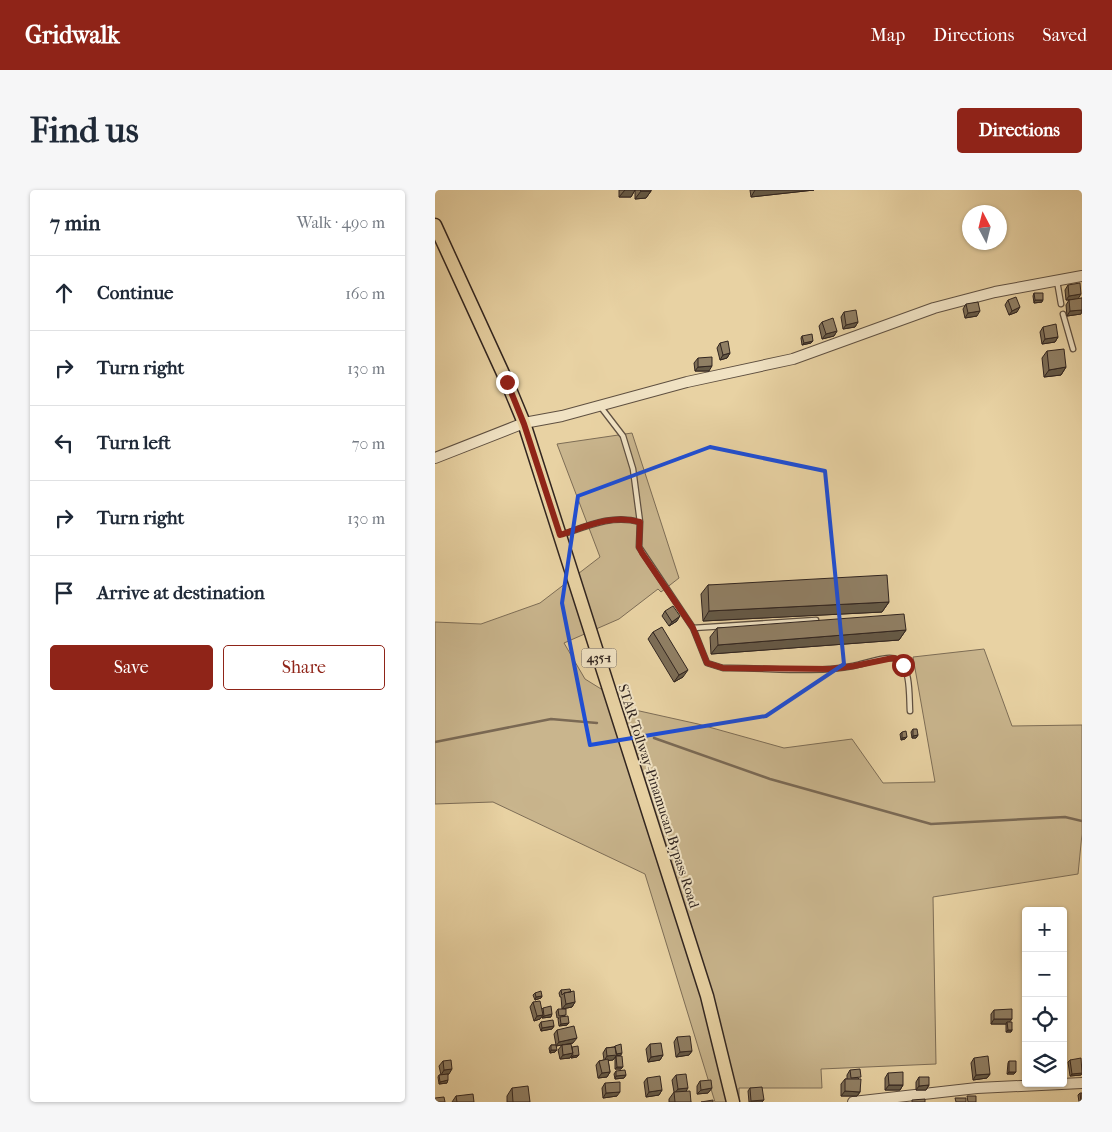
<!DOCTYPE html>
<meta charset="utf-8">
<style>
body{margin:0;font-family:"IM FELL French Canon",serif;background:#f6f6f7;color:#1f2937}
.controls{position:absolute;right:15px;bottom:15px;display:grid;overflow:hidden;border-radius:5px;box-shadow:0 1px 4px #0004}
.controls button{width:45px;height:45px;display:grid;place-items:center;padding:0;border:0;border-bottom:1px solid #e0e1e3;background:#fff;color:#1f2937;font:25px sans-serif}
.compass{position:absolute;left:527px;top:15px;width:45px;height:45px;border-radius:50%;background:#fff;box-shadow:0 1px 4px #0004;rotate:353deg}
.stop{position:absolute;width:15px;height:15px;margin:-11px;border:4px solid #8f2418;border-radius:50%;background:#fff}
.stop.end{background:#8f2418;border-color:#fff;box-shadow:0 1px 5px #0008}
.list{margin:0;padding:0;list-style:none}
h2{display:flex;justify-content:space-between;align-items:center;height:65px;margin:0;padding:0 20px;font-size:21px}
h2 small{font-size:16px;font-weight:400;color:#747a83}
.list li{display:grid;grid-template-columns:32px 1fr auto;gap:15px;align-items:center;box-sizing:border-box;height:75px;padding:0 20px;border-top:1px solid #e0e1e3}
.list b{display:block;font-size:19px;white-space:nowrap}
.list em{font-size:16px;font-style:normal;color:#747a83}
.actions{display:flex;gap:10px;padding:15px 20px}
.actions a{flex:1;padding:11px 0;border:1px solid #8f2418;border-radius:5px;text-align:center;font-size:18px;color:#8f2418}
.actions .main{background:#8f2418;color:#fff}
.icon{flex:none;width:28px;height:28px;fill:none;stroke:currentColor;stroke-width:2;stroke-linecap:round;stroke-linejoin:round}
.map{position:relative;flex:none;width:647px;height:912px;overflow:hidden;border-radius:5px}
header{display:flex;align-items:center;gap:30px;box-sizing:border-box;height:70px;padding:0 25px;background:#8f2418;color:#fff}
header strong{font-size:24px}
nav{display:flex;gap:28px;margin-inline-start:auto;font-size:18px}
.intro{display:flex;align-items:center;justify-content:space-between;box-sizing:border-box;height:120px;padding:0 30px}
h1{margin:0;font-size:35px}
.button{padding:12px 22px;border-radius:5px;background:#8f2418;color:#fff;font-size:18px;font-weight:700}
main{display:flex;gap:30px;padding:0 30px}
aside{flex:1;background:#fff;border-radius:5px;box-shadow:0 1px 4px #0004}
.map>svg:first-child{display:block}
.green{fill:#c9b58d;stroke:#7d6d56}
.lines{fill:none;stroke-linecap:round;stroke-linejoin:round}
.stream{stroke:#7a6954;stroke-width:2.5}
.service-casing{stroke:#5f5041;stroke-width:7}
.tertiary-casing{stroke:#5f5041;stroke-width:12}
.primary-casing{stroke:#312520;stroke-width:15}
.service{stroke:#f0e2c3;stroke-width:4.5}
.tertiary{stroke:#f0e2c3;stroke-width:10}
.primary{stroke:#e8d2a3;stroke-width:12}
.wall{fill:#7c6d56;stroke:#312520}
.shaded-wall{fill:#655946;stroke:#312520}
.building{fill:#907f64;stroke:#312520}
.route{stroke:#8f2418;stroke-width:6}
.marked{fill:none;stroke:#1d4ed8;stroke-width:4;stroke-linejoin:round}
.labels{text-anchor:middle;stroke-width:4;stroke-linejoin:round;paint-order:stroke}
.shield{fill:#f0e2c3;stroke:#6a5e51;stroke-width:1}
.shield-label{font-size:12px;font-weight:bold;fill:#312520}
.street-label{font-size:14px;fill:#312520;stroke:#f0e2c3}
</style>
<header>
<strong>Gridwalk</strong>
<nav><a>Map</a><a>Directions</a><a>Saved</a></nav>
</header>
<div class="intro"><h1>Find us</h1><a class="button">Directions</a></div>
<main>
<aside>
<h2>7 min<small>Walk · 490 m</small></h2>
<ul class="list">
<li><svg class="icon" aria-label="ahead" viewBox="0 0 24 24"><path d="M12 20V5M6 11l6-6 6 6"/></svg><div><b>Continue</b></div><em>160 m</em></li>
<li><svg class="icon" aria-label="right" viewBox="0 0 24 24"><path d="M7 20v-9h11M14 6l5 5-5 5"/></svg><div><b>Turn right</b></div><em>130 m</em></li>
<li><svg class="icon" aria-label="left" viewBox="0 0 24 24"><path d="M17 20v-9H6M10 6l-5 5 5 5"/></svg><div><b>Turn left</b></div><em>70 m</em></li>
<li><svg class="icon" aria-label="right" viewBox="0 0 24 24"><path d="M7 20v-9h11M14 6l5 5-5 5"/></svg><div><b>Turn right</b></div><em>130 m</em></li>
<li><svg class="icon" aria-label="arrive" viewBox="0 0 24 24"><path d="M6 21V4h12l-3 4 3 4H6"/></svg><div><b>Arrive at destination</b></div></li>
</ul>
<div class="actions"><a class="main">Save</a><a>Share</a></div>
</aside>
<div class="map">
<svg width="647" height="912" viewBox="0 0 647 912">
<rect width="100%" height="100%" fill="#e8d2a3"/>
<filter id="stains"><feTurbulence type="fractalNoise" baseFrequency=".004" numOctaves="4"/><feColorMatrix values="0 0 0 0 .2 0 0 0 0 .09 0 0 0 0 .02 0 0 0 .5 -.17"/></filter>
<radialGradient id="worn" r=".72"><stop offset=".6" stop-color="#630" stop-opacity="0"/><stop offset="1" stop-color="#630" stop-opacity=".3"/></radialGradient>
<path class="green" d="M197 243 244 388 226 402 223 399 184 429 129 453 150 489 200 520 263 534 349 558 417 549 448 593 500 592 478 467 549 459 577 536 647 535V644L643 684 498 707 501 874 386 879 387 898H304V912H280L210 684 58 612 0 614V432L46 434 105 413 165 367 122 254Z"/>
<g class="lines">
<path class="stream" d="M219 548 335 589 496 634 630 627 647 631
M0 552 116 529 162 533"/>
<defs>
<path id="service" d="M622 91 626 114
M628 124 638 159
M165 216 188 246 198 279 205 332 204 357 258 438 272 473 288 478C331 477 376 484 418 476 430 474 453 464 463 470 476 478 474 507 475 521
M126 345C152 336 177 324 205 332
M258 438 381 430"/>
<path id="tertiary" d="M0 268 89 233 127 226 252 192 358 169 499 118 560 102 647 86
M418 912 542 898 647 893"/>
<path id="primary" d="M0 35 72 192 89 233 272 806 298 912"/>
</defs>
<use href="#service" class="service-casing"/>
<use href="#tertiary" class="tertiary-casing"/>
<use href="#primary" class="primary-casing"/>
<use href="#service" class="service"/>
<use href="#tertiary" class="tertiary"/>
<use href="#primary" class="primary"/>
</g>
<path class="wall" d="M184 0H216V1L211 8 200 9V0L196 7H184Z
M315 0H379L316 7Z
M633 95 643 109 647 108 646 124 632 126 631 115 634 110H631L630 100Z
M599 103 607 112 599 113 598 106Z
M573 110 582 122 574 125 570 115Z
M531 114 542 126 530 128 528 119Z
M409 122 423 132 420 137 408 139 406 127Z
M387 132 402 141 399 146 387 149 384 136Z
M608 137 623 147 620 152 607 154 605 142Z
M367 146 378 151 376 153 367 155 366 148Z
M285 153 295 163 292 168 285 170 282 158Z
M612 161 631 177 626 185 609 187 607 168Z
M263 168 274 181H260L259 173Z
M273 395 454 412 447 422 268 431 266 404Z
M230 421 242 431 234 436 227 426Z
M282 438 471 440 464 450 276 464 275 447Z
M218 442 248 487 239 492 213 449Z
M478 539 483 545 481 548H477L476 542Z
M467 542 472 547 470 549 466 550 465 544Z
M126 800 136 802 140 812 137 817 127 819 126 807H125L124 803Z
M100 803 107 806 106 808 100 810 98 805Z
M98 812 107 819 108 818 116 827 107 828V826L105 829 99 831 95 817Z
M123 819 130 826 132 835 124 836 123 829 124 828H122L121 822Z
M559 820 574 832 577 840 576 842H571V834H556V824Z
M106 832 119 836 117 839 106 841 104 835Z
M122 840 138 853 121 856 120 862 115 863 114 858 116 855H121L119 844Z
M242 847 257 861 254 865 241 867 239 852Z
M215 854 228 865 225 870 213 872 211 859Z
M127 855 137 857 142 867 136 868V866L135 868 125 869 123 860Z
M180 856 186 865 181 866 178 870H173L175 882 172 887 163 888 161 875 164 871 169 870 168 863 171 858 179 857Z
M181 866 186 879H180V869Z
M539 868 555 884 552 888 538 890 536 873Z
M635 870 647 875V884L646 885 635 886 633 872Z
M8 871 14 884 7 885 12 893 4 894 3 887 4 885H6L4 876Z
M574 871 579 884H572L573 873Z
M415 880 424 889 425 902 422 906H406V894L410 889H412V885Z
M181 881 191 885 189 888 180 889 179 884Z
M453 883 468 895 465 900H450V888Z
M241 885 251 901 256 912H234V909L239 902 237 890Z
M484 887 494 895 491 900H481V892Z
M212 888 227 900 224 905 211 907 209 892Z
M265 891 277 898 273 903 262 904V896Z
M170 893 182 906 168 908 167 898Z
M77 898 95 912H72V906Z
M315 898 329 910 327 912H314L313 901Z
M645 903 647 912H644L643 905Z
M21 906 39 912H17Z"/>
<path class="shaded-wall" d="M190 0H200L196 7H184Z
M320 0H379L316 7Z
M206 1H216L211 8 200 9Z
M646 104 643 109 631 110 634 106Z
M600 110H608L607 112 599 113Z
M585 117 582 122 574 125 577 121Z
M647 120 646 124 632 126 635 121Z
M545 121 542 126 530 128 533 123Z
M423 132 420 137 408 139 411 135Z
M402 141 399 146 387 149 391 144Z
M623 147 620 152 607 154 610 149Z
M378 151 376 153 367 155 369 153Z
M295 163 292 168 285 170 288 165Z
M277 176 274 181H260L263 177Z
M631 177 626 185 609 187 614 180Z
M454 412 447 422 268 431 274 421Z
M245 426 242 431 234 436 237 432Z
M471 440 464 450 276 464 283 455Z
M253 480 248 487 239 492 244 485Z
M483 545 481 548H477L478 546Z
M472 547 470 549 466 550 467 548Z
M107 806 106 808 100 810 101 807Z
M140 812 137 817 127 819 131 814Z
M117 824 116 827 107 828 109 826Z
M108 825 105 829 99 831 102 826Z
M559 829H577L573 834 572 832 571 834H556Z
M134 833 132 835 124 836 126 834Z
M119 836 117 839 106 841 107 838Z
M573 840H577L576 842H571Z
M142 848 138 853 121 856 124 852Z
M116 860H122L120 862 115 863Z
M257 861 254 865 241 867 245 862Z
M138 863 135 868 125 869 128 865Z
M187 863 186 865 181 866 178 870 169 871 172 866Z
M144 865 142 867 136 868 138 866Z
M228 865 225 870 213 872 216 867Z
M182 877H188L186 879H180Z
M17 879 14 884 6 885 9 880Z
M175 882 172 887 163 888 167 883Z
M574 882H581L579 884H572Z
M647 883 646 885 635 886 637 884Z
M555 884 552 888 538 890 541 885Z
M191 885 189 888 180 889 181 886Z
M13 890 12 893 4 894 5 892Z
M454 895H468L465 900H450Z
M494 895 491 900H481L484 896Z
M253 898 250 903 239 904 243 899Z
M277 898 273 903 262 904 266 900Z
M227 900 224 905 211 907 214 902Z
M410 901 425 902 422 906H406Z
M185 902 182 906 168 908 171 903Z
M329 910 327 912H316V911Z"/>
<path class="building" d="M205 0H216V1H206Z
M645 93 646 104 634 106 633 95Z
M599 103H608V110H600Z
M581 107 585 117 577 121 573 110Z
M647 108V120L635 121 634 110Z
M543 112 545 121 533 123 531 114Z
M421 120 423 132 411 135 409 122Z
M398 128 402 141 391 144 387 132Z
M621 134 623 147 610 149 608 137Z
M377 144 378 151 369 153 367 146Z
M293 151 295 163 288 165 285 153Z
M629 159 631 177 614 180 612 161Z
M277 167V176L263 177V168Z
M452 385 454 412 274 421 273 395Z
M238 416 245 426 237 432 230 421Z
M469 424 471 440 283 455 282 438Z
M227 437 253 480 244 485 218 442Z
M478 539H482L483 545 478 546Z
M471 541 472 547 467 548V542Z
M135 799 136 802 129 803 127 805 126 800Z
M106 801 107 806 101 807 100 803Z
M139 801 140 812 131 814 129 803Z
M105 811 108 825 102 826 98 812Z
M116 816 117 824 109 826 108 818Z
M123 819H131V825L124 826Z
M577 819V829H559V820Z
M133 826 134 833 126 834 125 827Z
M118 830 119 836 107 838 106 832Z
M572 832H577V840H573Z
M139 836 142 848 124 852 122 840Z
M255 846 257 861 245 862 242 847Z
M226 853 228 865 216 867 215 854Z
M136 854 138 863 128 865 127 855Z
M186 854 187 863 181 864 180 856Z
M116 855H121L122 860H116Z
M143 856 144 865 138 866 137 857Z
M180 857 182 865 172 866 171 858Z
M181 866H187L188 877H182Z
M553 866 555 884 541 885 539 868Z
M646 868 647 883 637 884 635 870Z
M173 869 175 882 167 883 164 871Z
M16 870 17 879 9 880 8 871Z
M574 871H581V882H574Z
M425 879 426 887 416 888 415 880Z
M190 880 191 885 181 886V881Z
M468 882V895H454L453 883Z
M13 884V890L5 892 4 885Z
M251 884 253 898 243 899 241 885Z
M225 886 227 900 214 902 212 888Z
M484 887H494V895L484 896Z
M410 889H426L425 902 410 901Z
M276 890 277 898 266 900 265 891Z
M185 892V902L171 903 170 893Z
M93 896 95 912H78L77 898Z
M327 897 329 910 316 911 315 898Z
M255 901 256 912H240L239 902Z
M645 903H647V912H646Z
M38 904 39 912H22L21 906Z
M532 906H541V912H533Z
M9 907 10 912H0V908Z
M520 908H531V912H521Z
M490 909V912H477V910Z
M278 910V912H266Z"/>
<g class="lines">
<path class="route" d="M72 192 89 234 125 345C152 336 177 324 205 332L204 357 207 363 258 438 272 473 288 478 396 479 419 476 458 468 462 469 468 475"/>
</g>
<path class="marked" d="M275 257 390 281 409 474 331 526 155 555 127 413 143 306Z"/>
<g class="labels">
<rect class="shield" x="146.5" y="458.5" width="35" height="19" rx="4"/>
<g class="shield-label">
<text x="164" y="472">435-1</text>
</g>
<g class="street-label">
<text transform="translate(224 606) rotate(72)" y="5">STAR Tollway-Pinamucan Bypass Road</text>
</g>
</g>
<rect width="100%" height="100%" filter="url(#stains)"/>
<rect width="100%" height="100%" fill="url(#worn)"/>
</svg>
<div class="controls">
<button>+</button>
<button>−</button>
<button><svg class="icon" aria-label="locate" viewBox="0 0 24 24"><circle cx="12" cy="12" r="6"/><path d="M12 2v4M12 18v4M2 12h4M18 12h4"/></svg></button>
<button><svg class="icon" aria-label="layers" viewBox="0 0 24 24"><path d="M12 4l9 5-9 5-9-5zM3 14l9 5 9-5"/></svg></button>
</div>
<svg class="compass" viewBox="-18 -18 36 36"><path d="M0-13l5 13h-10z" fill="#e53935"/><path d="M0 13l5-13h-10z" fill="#747a83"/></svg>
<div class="stop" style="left:468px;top:475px"></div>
<div class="stop end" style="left:72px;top:192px"></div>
</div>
</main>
